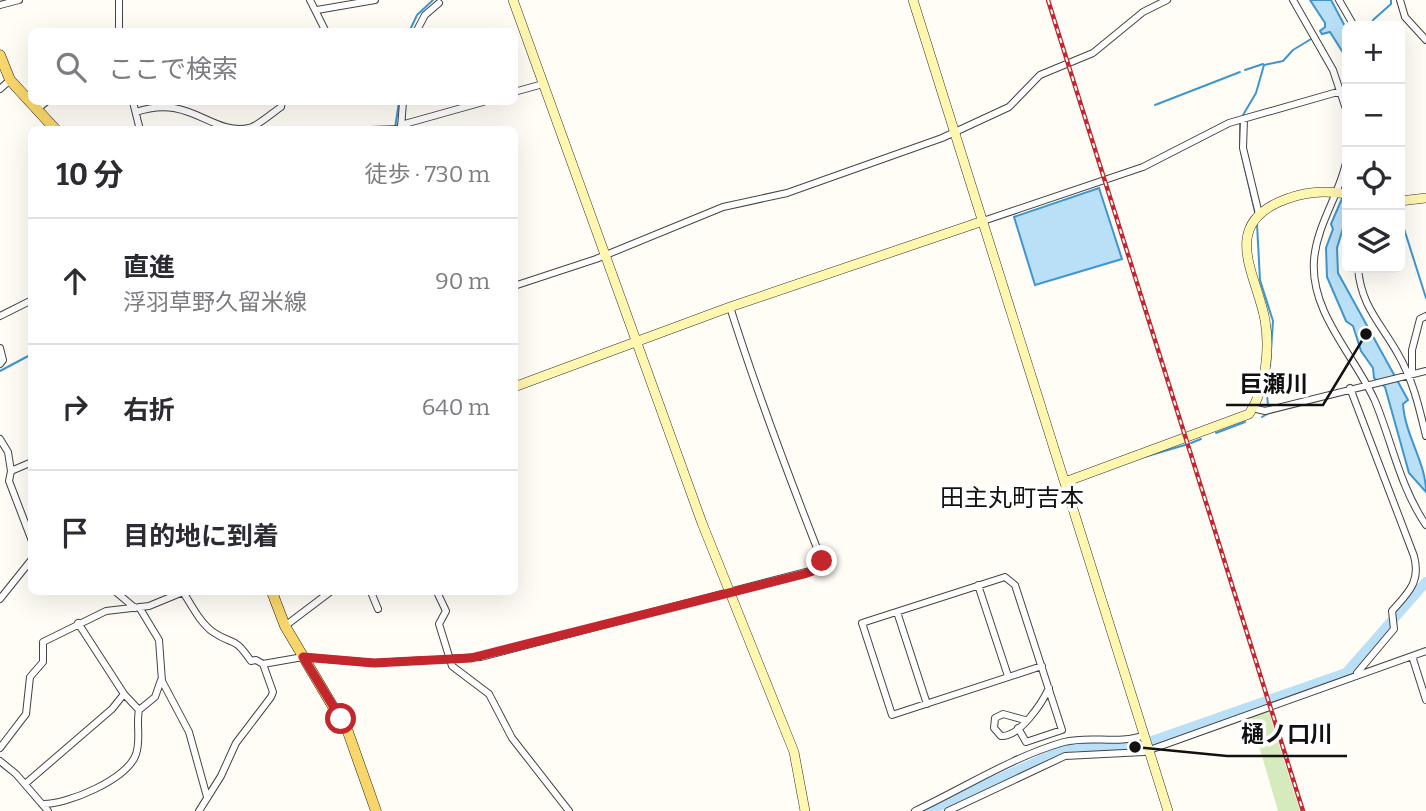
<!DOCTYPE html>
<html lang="ja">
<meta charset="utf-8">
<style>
body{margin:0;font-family:Bitter,"Noto Sans JP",serif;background:#f7f7f7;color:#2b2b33}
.controls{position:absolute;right:21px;top:21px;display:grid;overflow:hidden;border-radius:10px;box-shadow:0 7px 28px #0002}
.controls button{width:63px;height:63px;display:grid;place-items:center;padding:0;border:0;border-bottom:2px solid #e1e1e2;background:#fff;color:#2b2b33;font:35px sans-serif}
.stop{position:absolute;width:21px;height:21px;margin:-16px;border:5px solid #c4262e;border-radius:50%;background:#fff}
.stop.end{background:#c4262e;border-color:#fff;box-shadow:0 2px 7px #0008}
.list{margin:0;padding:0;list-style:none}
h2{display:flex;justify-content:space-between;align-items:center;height:91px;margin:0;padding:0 28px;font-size:30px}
h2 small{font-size:23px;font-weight:400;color:#7c7c81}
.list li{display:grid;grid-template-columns:46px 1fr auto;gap:21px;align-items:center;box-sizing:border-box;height:126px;padding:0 28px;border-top:2px solid #e1e1e2}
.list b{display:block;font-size:26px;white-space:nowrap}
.list p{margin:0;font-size:23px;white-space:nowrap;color:#7c7c81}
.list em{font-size:23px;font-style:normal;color:#7c7c81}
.icon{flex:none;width:38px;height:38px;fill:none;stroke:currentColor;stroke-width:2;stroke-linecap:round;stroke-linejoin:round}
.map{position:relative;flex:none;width:1426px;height:811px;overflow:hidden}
.search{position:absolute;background:#fff;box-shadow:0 7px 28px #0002;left:28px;top:28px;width:490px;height:77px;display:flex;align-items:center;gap:18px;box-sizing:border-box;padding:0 24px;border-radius:10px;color:#7c7c81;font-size:26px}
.panel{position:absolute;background:#fff;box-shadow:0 7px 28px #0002;left:28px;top:126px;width:490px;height:469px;border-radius:10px}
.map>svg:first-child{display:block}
.green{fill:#d5ebbd}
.water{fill:#b9e0f7;stroke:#3f96cf;stroke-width:2}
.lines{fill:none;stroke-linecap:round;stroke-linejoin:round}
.stream{stroke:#3f96cf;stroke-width:2}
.river{stroke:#b9e0f7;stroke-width:10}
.street-casing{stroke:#444;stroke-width:8}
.secondary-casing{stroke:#333;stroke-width:10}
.primary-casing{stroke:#222;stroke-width:11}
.street{stroke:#fff;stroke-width:6}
.secondary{stroke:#fff6b0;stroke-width:9}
.primary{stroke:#f9d66b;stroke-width:10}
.rail-casing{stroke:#c4262e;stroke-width:4.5}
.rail{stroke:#fff;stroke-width:2;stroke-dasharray:5;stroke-linecap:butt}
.route{stroke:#c4262e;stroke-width:9}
.labels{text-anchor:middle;stroke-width:7;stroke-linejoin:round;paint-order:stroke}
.quarter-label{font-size:24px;fill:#111;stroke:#fff}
.leader{fill:none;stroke:#111;stroke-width:2.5}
.callout-dot{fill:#111;stroke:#fff;stroke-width:2.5}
.callout-label{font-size:23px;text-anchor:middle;font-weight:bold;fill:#111;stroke:#fff;stroke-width:7;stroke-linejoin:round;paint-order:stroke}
</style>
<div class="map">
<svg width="1426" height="811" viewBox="0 0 1426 811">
<rect width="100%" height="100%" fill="#fffdf5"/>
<path class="green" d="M1268 709 1300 811H1278L1250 715Z"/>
<path class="water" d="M1310 0H1331L1347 30V59L1330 32 1322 34 1320 31 1325 27V23Z
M1347 187V215L1337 248 1338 273 1408 400 1403 404C1405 436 1426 462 1426 492L1409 473 1385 387 1374 378 1373 368 1361 351 1353 326 1346 321 1327 277 1326 248 1333 229 1331 224Z
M1099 188 1122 259 1035 285 1014 217Z"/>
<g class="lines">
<path class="stream" d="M1371 26 1373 20 1391 4V0
M409 32 417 15 433 0
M1245 70 1263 64
M1155 105 1240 72
M1243 115 1256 93 1264 65 1283 61 1293 50 1311 39
M1240 124V146
M395 128 399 102
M1241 152 1255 212
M1400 216 1426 298
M1257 224 1260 280 1273 321 1270 366
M0 371 32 354
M1266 386 1268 405
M1262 417 1269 413
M1216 433 1245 422
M1191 443 1201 439
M1144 457 1185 445"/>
<path class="river" d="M928 811 1065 749 1076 746 1135 747 1346 673 1426 582"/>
<defs>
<path id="street" d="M119 0V32
M310 0 326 32
M1293 0 1333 70 1347 112
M1339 0 1354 26
M1400 0 1405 17 1426 40
M0 5 19 0
M317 10 375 0
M416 32 425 15 439 3
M0 89 10 80
M514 92 543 84
M133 102 140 130
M37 109 46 102
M136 112C190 93 211 136 249 128 258 126 272 113 281 107L282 102
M1244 119 1243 148 1259 214
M401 125 483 102
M401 128 403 102
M370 130 401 129
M1347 158C1341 193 1317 223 1314 260 1310 313 1355 356 1375 401 1392 442 1400 487 1426 525
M983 221 1143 167 1229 123 1341 91
M1358 268C1361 306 1380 322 1398 354 1413 380 1419 407 1426 436
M514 286 596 259 723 207 787 193 942 138 1009 107 1040 75 1093 53 1143 12 1167 0
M0 316 32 300
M0 348 3 360 0 364
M1412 374V350L1420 319 1426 316
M1350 388 1414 556C1421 582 1408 593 1392 611L1394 629 1357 673
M1252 408 1265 411 1426 371
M0 439 8 452 11 471 9 481 32 541
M11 471 32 462
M978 585 1008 676
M116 592 135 608
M183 592C191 604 200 623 213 632 235 647 232 634 251 661L256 660 263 664 303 657 374 663 481 657 821 568 822 561C789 477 757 393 730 307
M371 592 378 609
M437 592 446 611 439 624 452 666 489 694 512 738 569 811
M0 599 32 559
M139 607 159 640 162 681 189 732 207 797
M897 612 927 704
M78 623 124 694 139 710
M285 626 330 592
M1412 656 1426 700
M1025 720 1003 714 995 718 994 728 1001 736C1020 737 1042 703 1049 688
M1018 728 1026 742 1062 730 1015 585 1005 577 862 623 892 715 1042 666
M0 748 26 714 30 677 43 662V642L106 611 149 606 183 592
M0 761 16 774 48 811
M25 784 112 709 124 694
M42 804C67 805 128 779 136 754 141 740 136 724 139 710L155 697 161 680
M199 811 221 776 236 743 271 697 273 692 263 664
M915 811C962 789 1014 756 1064 742 1091 735 1118 745 1145 735
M948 811 1065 756 1144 752 1426 651"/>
<path id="secondary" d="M513 0 702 523 794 752 805 811
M913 0 1168 811
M1400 201 1426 198
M514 387 730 307 983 221
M1065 482 1249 414C1266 389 1270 349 1265 320 1257 276 1221 228 1279 202 1302 192 1322 190 1347 194"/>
<path id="primary" d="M0 55 10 80 56 130
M272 592 285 626 348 732 376 811"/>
</defs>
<use href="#street" class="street-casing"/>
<use href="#secondary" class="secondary-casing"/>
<use href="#primary" class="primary-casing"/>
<use href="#street" class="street"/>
<use href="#secondary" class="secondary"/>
<use href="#primary" class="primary"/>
<defs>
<path id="rail" d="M1048 0 1303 811"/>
</defs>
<use href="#rail" class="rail-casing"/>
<use href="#rail" class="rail"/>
</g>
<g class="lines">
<path class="route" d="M341 719 303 657 374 663 471 658 804 574 821 568 822 561"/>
</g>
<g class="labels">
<g class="quarter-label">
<text x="1012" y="506">田主丸町吉本</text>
</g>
</g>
<path class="leader" d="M1366 334L1323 405H1226M1135 747L1227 756H1347"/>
<g class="callout-dot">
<circle cx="1366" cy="334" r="7"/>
<circle cx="1135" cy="747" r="7"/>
</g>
<g class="callout-label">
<text x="1274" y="392">巨瀬川</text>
<text x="1287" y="742">樋ノ口川</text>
</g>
</svg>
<div class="controls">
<button>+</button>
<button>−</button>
<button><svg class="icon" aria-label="locate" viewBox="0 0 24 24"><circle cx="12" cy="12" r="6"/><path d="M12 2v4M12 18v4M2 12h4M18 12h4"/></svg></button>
<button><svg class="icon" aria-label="layers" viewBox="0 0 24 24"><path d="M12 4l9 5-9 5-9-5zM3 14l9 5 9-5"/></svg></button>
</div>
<div class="stop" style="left:341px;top:719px"></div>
<div class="stop end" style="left:822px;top:561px"></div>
<div class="search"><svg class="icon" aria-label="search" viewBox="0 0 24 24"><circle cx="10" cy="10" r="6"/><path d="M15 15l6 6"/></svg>ここで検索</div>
<section class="panel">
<h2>10 分<small>徒歩 · 730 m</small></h2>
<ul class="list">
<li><svg class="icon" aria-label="ahead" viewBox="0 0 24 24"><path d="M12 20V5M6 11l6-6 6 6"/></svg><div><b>直進</b><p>浮羽草野久留米線</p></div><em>90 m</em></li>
<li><svg class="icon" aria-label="right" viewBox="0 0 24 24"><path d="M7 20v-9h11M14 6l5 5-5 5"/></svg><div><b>右折</b></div><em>640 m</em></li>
<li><svg class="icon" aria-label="arrive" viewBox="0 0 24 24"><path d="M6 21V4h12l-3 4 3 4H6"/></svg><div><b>目的地に到着</b></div></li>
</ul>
</section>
</div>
